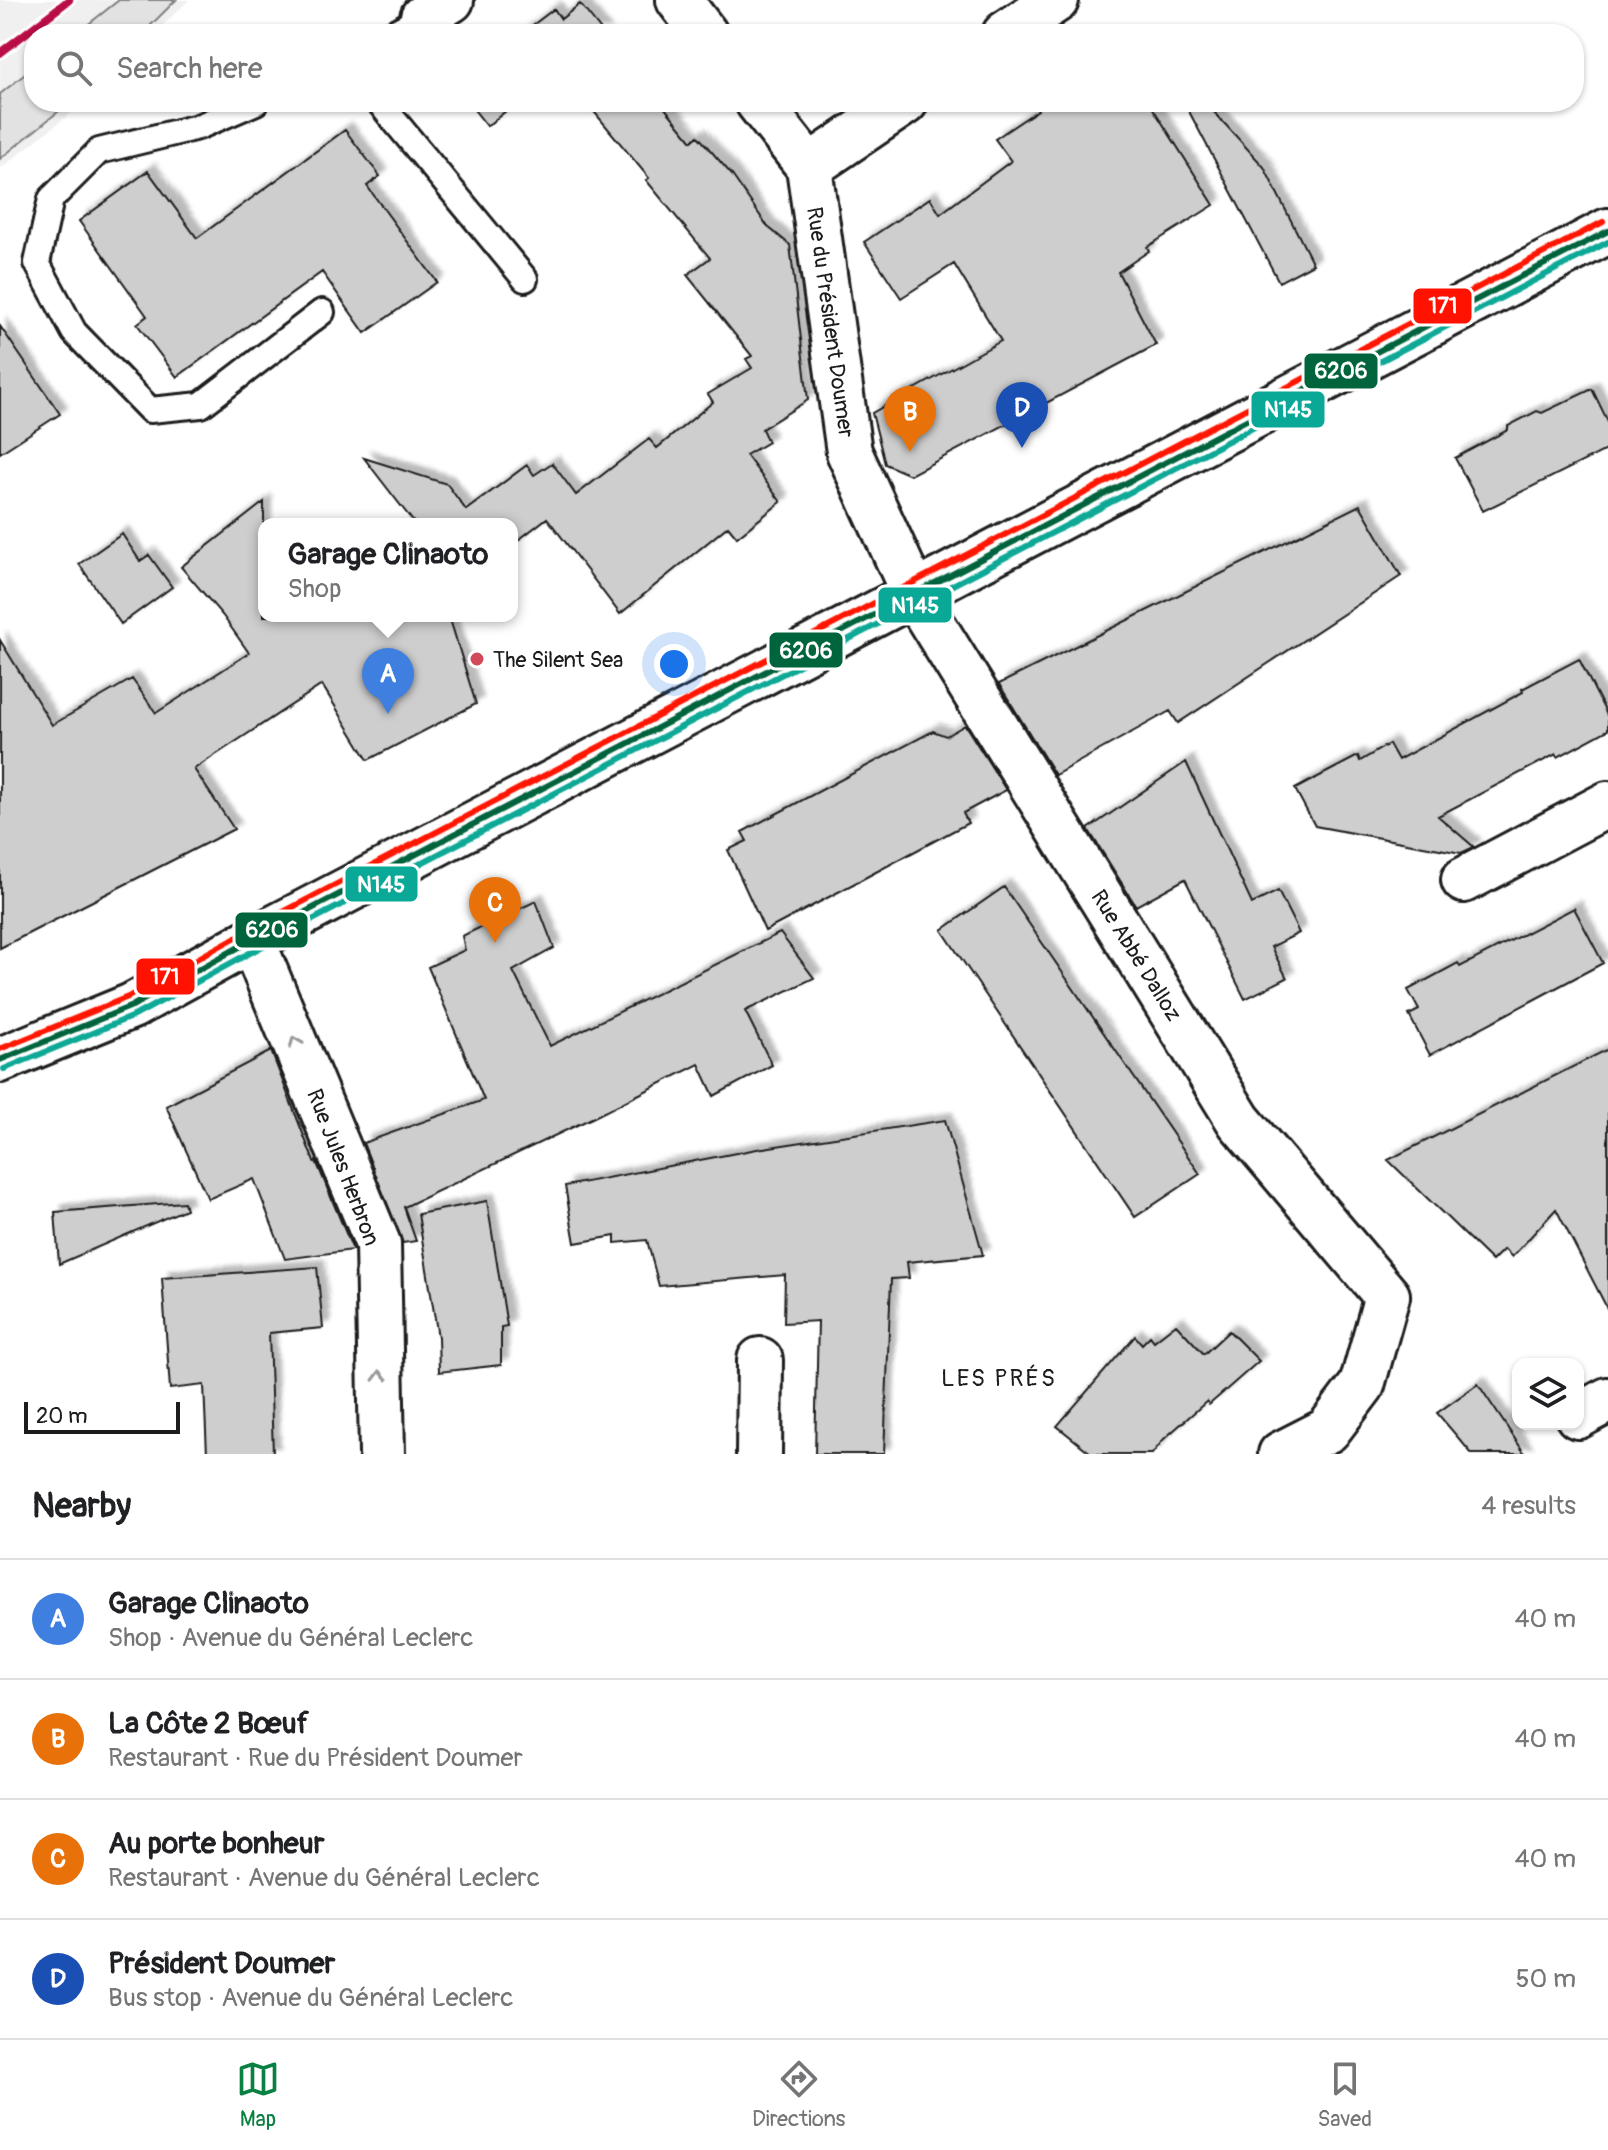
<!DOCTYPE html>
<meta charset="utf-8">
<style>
body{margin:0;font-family:Pangolin,sans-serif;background:#f2f2f2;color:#202124}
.controls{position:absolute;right:24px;bottom:24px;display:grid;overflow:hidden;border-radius:16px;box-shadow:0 2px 6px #0004}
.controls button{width:72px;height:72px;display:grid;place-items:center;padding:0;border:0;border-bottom:2px solid #e0e0e0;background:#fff;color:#202124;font:40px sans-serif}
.scale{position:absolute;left:24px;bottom:20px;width:156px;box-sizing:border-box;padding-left:8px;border:4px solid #1c1c1c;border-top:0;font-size:22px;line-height:28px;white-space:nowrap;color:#1c1c1c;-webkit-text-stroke:6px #fff;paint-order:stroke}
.you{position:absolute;left:674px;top:664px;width:28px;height:28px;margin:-20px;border:6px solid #fff;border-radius:50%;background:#1a73e8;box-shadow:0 0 0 12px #1a73e833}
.badge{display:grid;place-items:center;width:52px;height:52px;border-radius:50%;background:#0b8043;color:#fff;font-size:26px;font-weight:700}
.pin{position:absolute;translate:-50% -66px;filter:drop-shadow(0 2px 4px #0008)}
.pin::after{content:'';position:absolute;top:42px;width:28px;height:24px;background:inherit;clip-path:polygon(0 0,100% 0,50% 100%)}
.popup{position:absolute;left:258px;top:518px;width:260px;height:104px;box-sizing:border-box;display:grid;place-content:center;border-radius:16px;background:#fff;filter:drop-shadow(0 2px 6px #0005);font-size:26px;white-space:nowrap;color:#757577}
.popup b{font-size:30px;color:#202124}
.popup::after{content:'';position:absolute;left:50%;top:100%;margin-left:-16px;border:16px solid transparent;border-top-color:#fff}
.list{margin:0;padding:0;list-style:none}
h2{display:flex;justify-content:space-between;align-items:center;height:104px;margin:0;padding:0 32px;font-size:34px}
h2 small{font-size:26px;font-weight:400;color:#757577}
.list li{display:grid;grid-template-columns:52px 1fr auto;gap:24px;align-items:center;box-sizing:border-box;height:120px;padding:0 32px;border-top:2px solid #e0e0e0}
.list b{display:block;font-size:30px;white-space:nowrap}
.list p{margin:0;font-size:26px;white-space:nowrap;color:#757577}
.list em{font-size:26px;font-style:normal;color:#757577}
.icon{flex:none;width:44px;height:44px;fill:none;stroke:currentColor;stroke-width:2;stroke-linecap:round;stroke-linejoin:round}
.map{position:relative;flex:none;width:1608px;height:1454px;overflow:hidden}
.search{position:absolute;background:#fff;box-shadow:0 2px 6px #0004;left:24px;right:24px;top:24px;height:88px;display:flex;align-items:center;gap:20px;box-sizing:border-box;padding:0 28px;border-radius:32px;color:#757577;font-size:30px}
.sheet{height:584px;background:#fff}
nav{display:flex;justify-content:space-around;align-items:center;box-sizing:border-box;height:112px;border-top:2px solid #e0e0e0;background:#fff;font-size:22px;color:#757577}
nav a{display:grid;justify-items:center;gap:4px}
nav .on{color:#0b8043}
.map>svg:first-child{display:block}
.built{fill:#f0f0f0}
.green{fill:#e2e2e2;stroke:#7f7f7f;stroke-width:2}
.building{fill:#cecece;stroke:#1c1c1c;stroke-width:2;filter:url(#shadow)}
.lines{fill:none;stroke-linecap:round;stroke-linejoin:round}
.lane-casing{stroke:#1c1c1c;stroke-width:30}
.street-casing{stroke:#1c1c1c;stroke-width:50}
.primary-casing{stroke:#1c1c1c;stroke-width:50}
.lane{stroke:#fff;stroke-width:24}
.street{stroke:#fff;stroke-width:44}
.primary{stroke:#fff;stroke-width:44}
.bus-1-casing{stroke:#fff;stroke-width:12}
.bus-2-casing{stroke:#fff;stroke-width:12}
.bus-3-casing{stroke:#fff;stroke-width:12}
.bus-1{stroke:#00643c;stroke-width:6}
.bus-2{stroke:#0aa896;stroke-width:6}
.bus-3{stroke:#ff1300;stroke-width:6}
.rail-1-casing{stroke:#fff;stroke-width:14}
.rail-1{stroke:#b90845;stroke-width:8}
.oneway{stroke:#999}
.poi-dot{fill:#d1495b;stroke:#fff;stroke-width:3}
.labels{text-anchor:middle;stroke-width:8;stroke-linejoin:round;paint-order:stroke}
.street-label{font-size:22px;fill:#1c1c1c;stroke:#fff}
.poi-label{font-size:22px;fill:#1c1c1c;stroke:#fff;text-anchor:start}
.neighbourhood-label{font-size:24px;letter-spacing:2px;fill:#1c1c1c;stroke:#fff}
.line-badge{stroke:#fff;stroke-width:3}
.badge-label{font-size:22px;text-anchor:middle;font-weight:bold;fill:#fff}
</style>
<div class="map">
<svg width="1608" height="1454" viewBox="0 0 1608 1454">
<defs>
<filter id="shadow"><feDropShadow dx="7" dy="-7" stdDeviation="2" flood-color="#0004"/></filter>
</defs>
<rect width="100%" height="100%" fill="#fff"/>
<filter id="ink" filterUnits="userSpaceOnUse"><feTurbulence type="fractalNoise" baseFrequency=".0125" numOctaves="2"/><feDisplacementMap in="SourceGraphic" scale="16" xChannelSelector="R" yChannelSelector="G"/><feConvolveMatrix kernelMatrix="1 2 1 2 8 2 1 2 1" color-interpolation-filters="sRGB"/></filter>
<g filter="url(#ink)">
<path class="built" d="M0 0H189L154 34H34V102H85L0 169Z"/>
<path class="green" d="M119 0H176L142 34H76Z
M34 67V102H70L0 159V94Z"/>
<path class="building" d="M580 4 604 34H521L554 9 561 19Z
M468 102H517L487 126Z
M586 102H660L692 141 698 136 732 175 768 227 790 245 808 400 762 429 768 442 746 455 781 502 737 537 728 526 620 614 547 518 512 545V524H415L364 458 447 484 466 510 527 465 534 475 552 463 576 495 649 439 657 448 713 402 708 394 752 368 746 359 752 356 687 275 710 258 646 180 649 178Z
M1044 102H1149L1214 205 1147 247 1149 251 1118 272 1156 345 910 475 885 464 872 413 1001 341 954 264 901 298 864 242 930 198 940 214 1011 161 995 139 1038 110 1036 107Z
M1184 102H1205L1264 167 1313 264 1279 282Z
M345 130 380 176 367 186 437 282 365 333 322 272 177 377 137 324 147 316 79 221 148 171 197 238Z
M0 326 60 414 0 453Z
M1592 389 1608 422V449L1483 511 1455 458 1508 430V426L1537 411 1542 413Z
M264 502V616H449L476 704 368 760 322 685 194 769 234 829 0 948V640L52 725 132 679 156 713 249 653 223 616 181 567Z
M1360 505 1401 576 1178 723 1170 711 1055 775 999 684Z
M122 534 140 561 149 555 172 587 121 624 79 564Z
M1579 659 1608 717V730L1558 757 1556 754 1438 816 1474 847 1461 853 1315 826 1295 789 1358 756 1360 761 1389 744 1398 760 1523 692 1522 689Z
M965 725 1006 790 963 813 968 823 765 931 728 850 747 841 742 832 933 731 946 736Z
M1186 762 1252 904 1278 891 1299 933 1271 947 1287 978 1245 999 1185 879 1136 906 1088 829Z
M1004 887 1200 1174 1135 1217 942 930Z
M536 901 554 948 513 971 550 1046 780 933 814 978 745 1011 772 1065 714 1096 699 1064 594 1117 404 1207 416 1241 403 1243 363 1143 484 1100 428 967 465 950 462 936Z
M1574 908 1603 963 1430 1055 1409 1015 1419 1010 1408 990 1458 963 1460 967Z
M1608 1049V1310L1556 1209 1512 1257 1504 1249 1492 1261 1388 1160Z
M271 1051 314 1162 316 1161 353 1250 285 1259 254 1179 208 1199 166 1106Z
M945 1120 983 1255 907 1262 909 1278 891 1279 884 1454H815L818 1321 784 1323 785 1275 659 1286 647 1240 615 1243V1236L575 1243 565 1186 757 1149Z
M487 1201 507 1326 501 1327V1365L439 1372 438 1337 418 1214Z
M184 1202 186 1209 59 1264 55 1212Z
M317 1267 323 1328 269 1333 273 1454H207L204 1385 170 1389 162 1278Z
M1176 1324 1204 1354 1229 1331 1259 1361 1209 1405 1207 1401 1164 1439 1152 1454H1092L1057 1426 1135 1336 1142 1344 1150 1336 1154 1341Z
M1478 1384 1525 1454H1472L1437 1413Z"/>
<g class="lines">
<defs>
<path id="lane" d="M391 34 423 17
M256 102 198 127 99 151 51 199 37 263 74 332 150 410 201 405 322 312
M379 102 525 279"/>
<path id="street" d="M679 0 705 34
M423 17 451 0
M1005 34 1056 0
M758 102 809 167 849 452 914 594 1239 1121 1387 1296 1362 1385 1328 1430 1281 1454
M809 167 905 102
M1464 880 1608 804
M252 940 378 1244 382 1454
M1578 1416 1608 1400
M759 1454 760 1360"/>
<path id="primary" d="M0 1060 132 1006 252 940 1608 231"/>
</defs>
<use href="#lane" class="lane-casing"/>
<use href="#street" class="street-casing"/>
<use href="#primary" class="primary-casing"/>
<use href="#lane" class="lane"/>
<use href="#street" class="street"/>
<use href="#primary" class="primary"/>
<defs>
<path id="bus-1" d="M0 1060 132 1006 252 940 1608 231"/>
<path id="bus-2" d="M4 1069 136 1015 257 949 1608 242"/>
<path id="bus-3" d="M0 1049 128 997 247 931 1603 222"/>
</defs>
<use href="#bus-1" class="bus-1-casing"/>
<use href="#bus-2" class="bus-2-casing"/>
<use href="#bus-3" class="bus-3-casing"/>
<use href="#bus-1" class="bus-1"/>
<use href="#bus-2" class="bus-2"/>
<use href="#bus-3" class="bus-3"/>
<defs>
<path id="rail-1" d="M0 53 69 0"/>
</defs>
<use href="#rail-1" class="rail-1-casing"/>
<use href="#rail-1" class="rail-1"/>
</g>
<defs><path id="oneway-chevron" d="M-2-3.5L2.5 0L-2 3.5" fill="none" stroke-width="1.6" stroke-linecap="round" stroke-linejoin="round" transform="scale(2)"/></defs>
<g class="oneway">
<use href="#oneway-chevron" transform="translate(295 1042) rotate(-112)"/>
<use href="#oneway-chevron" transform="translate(380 1376) rotate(-91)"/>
</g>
</g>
<circle class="poi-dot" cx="477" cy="659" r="8"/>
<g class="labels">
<g class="street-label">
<text transform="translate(831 322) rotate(82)" y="8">Rue du Président Doumer</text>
<text transform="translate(1137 955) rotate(58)" y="8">Rue Abbé Dalloz</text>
<text transform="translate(344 1167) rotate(69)" y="8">Rue Jules Herbron</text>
</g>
<g class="poi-label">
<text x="493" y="667">The Silent Sea</text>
</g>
<g class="neighbourhood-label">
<text x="999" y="1386">LES PRÉS</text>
</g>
</g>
<g class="line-badge">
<rect x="1412" y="287" width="61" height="38" rx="8" fill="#ff1300"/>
<rect x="1303" y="352" width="76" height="38" rx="8" fill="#00643c"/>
<rect x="1250" y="390" width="76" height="39" rx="8" fill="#0aa896"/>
<rect x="877" y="586" width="76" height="38" rx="8" fill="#0aa896"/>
<rect x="768" y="631" width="76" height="38" rx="8" fill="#00643c"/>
<rect x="344" y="865" width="75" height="38" rx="8" fill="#0aa896"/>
<rect x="234" y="911" width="75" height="38" rx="8" fill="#00643c"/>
<rect x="135" y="957" width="61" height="39" rx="8" fill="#ff1300"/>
</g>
<g class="badge-label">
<text x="1443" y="313">171</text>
<text x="1341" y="378">6206</text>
<text x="1288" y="417">N145</text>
<text x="915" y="613">N145</text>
<text x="806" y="658">6206</text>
<text x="381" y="892">N145</text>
<text x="272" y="937">6206</text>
<text x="165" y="984">171</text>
</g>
</svg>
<div class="controls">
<button><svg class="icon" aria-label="layers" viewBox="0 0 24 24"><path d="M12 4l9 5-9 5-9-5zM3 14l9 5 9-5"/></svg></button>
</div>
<div class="scale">20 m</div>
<div class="you"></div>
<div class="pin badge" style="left:388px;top:714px;background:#3f7fe0">A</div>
<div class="popup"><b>Garage Clinaoto</b>Shop</div>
<div class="pin badge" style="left:910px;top:452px;background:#e8710a">B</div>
<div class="pin badge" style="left:495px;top:943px;background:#e8710a">C</div>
<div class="pin badge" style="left:1022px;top:448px;background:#1a4fb4">D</div>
<div class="search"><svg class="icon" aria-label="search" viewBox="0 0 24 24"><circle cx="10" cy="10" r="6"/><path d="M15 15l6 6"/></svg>Search here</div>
</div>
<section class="sheet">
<h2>Nearby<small>4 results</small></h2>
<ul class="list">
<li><span class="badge" style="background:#3f7fe0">A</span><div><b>Garage Clinaoto</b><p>Shop · Avenue du Général Leclerc</p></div><em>40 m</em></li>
<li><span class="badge" style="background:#e8710a">B</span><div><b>La Côte 2 Bœuf</b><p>Restaurant · Rue du Président Doumer</p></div><em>40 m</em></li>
<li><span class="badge" style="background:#e8710a">C</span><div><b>Au porte bonheur</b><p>Restaurant · Avenue du Général Leclerc</p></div><em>40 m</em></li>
<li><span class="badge" style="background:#1a4fb4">D</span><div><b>Président Doumer</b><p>Bus stop · Avenue du Général Leclerc</p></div><em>50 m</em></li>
</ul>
</section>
<nav>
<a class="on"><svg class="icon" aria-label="map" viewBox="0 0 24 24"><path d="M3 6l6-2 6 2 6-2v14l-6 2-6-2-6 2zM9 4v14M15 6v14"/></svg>Map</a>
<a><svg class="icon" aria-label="directions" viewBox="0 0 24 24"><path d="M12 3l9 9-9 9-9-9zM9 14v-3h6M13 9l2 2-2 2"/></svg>Directions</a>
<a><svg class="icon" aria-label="saved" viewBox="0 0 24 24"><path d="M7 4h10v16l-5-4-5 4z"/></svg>Saved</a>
</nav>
